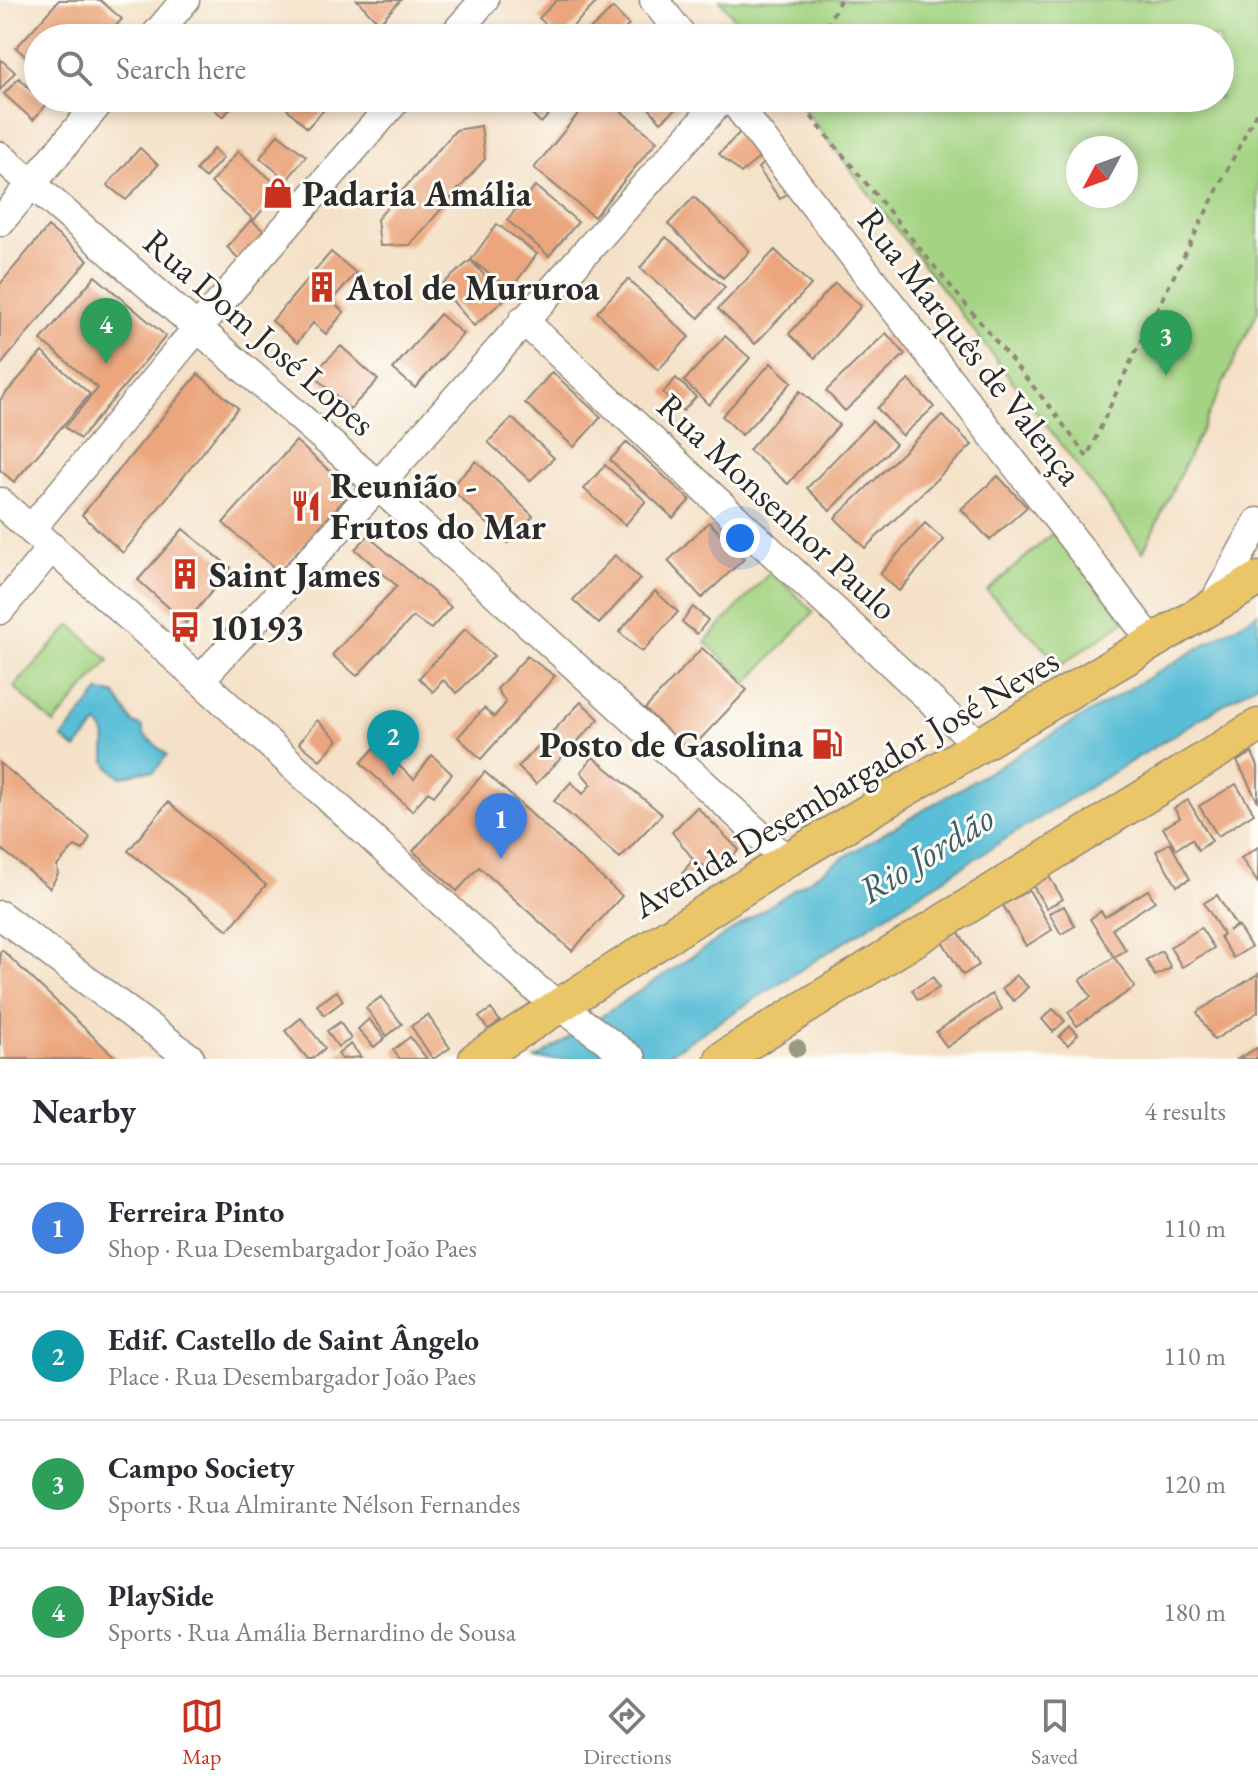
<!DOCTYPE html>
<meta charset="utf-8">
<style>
body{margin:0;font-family:"EB Garamond",serif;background:#f7f7f7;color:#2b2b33}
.compass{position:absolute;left:1066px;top:136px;width:72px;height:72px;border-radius:50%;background:#fff;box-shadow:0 4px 12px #0003;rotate:229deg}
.you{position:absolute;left:740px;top:538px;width:28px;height:28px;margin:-20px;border:6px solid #fff;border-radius:50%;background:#1a73e8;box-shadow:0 0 0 12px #1a73e833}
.badge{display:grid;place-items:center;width:52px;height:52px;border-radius:50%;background:#c8321e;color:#fff;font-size:26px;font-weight:700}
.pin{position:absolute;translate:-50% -66px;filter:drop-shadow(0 2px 4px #0008)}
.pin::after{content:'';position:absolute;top:42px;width:28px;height:24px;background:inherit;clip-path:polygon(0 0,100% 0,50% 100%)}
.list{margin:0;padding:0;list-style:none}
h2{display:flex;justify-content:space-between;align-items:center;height:104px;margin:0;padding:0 32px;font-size:34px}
h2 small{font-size:26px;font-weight:400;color:#7c7c81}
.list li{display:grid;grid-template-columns:52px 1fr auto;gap:24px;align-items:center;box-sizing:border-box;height:128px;padding:0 32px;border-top:2px solid #e1e1e2}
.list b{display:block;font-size:30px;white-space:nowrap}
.list p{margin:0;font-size:26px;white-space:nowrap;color:#7c7c81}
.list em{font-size:26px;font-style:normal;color:#7c7c81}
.icon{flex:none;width:44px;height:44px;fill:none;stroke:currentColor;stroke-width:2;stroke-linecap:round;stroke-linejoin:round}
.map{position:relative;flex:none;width:1258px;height:1059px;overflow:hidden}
.search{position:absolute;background:#fff;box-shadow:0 4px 12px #0003;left:24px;right:24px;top:24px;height:88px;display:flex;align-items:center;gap:20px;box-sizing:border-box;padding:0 28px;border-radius:44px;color:#7c7c81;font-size:30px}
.sheet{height:616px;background:#fff}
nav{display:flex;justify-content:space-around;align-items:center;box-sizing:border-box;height:112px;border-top:2px solid #e1e1e2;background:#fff;font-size:22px;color:#7c7c81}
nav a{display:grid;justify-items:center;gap:4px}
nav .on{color:#c8321e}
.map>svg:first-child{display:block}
.green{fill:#a4d483;stroke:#688057;stroke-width:2;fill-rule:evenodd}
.water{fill:#58bdd6;stroke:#427480;stroke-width:2}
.building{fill:#eba67d}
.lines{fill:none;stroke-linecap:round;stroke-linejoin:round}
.minor-casing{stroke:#908679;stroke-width:31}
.major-casing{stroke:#908679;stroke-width:37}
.path{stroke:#908679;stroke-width:4;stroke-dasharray:6 6;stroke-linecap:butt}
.minor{stroke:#fff;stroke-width:28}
.major{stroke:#ebc669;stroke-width:34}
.tree{fill:#999980}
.labels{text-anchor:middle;stroke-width:6;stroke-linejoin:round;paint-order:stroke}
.poi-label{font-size:36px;font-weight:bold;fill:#2b2b2b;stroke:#fdfcf7;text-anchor:start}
.street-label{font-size:36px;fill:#2b2b2b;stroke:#fdfcf7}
.water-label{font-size:38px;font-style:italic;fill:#3b5e67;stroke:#fdfcf7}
</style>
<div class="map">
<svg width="1258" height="1059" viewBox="0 0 1258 1059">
<rect width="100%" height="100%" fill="#fdfcf7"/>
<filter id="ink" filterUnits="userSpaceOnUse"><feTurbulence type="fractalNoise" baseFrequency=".0125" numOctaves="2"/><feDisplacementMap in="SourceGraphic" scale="16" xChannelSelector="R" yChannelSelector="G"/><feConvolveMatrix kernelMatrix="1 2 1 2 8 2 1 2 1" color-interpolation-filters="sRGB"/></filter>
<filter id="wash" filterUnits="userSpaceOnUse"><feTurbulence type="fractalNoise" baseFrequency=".006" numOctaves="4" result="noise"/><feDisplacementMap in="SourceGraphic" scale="32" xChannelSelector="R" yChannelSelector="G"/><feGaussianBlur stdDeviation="1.8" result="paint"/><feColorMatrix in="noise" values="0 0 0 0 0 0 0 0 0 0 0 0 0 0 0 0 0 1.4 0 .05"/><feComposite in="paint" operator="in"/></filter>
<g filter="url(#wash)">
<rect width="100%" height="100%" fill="#f4e1c7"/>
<path class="green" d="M720 0H1258V311L1143 552 796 98H1220V38H750ZM1126 148V196H1078V148Z
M1053 533 1125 621 1061 665 987 591Z
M771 571 814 612 748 682 705 642Z
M71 625 109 660 54 724 14 687Z"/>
<path class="water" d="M1258 613V683L1007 838 661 1059H536L844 857Z
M99 692 115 694 133 723 143 727V734L167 755 154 772 144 771 122 777C88 759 119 740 97 724L76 749 62 738Z"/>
<g id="blocks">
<path class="building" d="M59 0H100L122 19 105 38H38V67L16 48Z
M357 0H401L379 23Z
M557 0H599L561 38 539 18Z
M613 8 629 25 616 38H581Z
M418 25 431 38H405Z
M0 59 15 72 0 90Z
M19 78 38 98 47 104 33 120 4 94Z
M201 98H240L223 117Z
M282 98H335L307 128 279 101Z
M516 98H564L541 123Z
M591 98H605L657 141 594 217 534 168Z
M640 98H688L661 122Z
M481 126 485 159 410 245 380 246 377 219 456 130Z
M743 129 765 153 741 173 719 154Z
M278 134 306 156 287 180 260 158Z
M140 148 158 165 126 200 107 185Z
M213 149 223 158 205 178 196 170Z
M238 151 281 188 254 220 211 183Z
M773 157 795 187 780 199 758 168Z
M535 186 578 222 549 256 507 220Z
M694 197 750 251 723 278 668 224Z
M251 220 266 233 240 260 227 247Z
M497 224 537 254 511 289 471 260Z
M48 227 88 260 0 366V284Z
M666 237 725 287 699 318 640 268Z
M775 250 811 285 755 344 718 309Z
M331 252 356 273 331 301 344 312 326 334 313 323 297 343 272 321Z
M471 260 505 299 474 326 440 286Z
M95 276 166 336 80 439 65 427 98 388 41 340Z
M628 279 689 337 658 370 597 312Z
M835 283 861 306 815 358 789 334Z
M440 314 463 334 415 388 393 369Z
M886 333 905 354 845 411 826 391Z
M725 336 750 358 709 405 684 381Z
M341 346 378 380 350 409 312 374Z
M42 352 90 394 14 482 0 470V400Z
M771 363 792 382 742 435 722 416Z
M552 372 601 417 574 447 525 403Z
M198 374 238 408 123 553 82 515Z
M676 378 696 397 683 411 663 393Z
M909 380 934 407 902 436 877 408Z
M800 391 839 425 788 484 749 450Z
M942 415 972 445 865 548 835 518Z
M512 418 554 458 530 481 488 442Z
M872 421 896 444 830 511 807 488Z
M296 441 352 491 279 572 223 523Z
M627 442 690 500 673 518 610 460Z
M476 461 533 516 508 543 450 488Z
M605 465 646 501 625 525 584 489Z
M998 476 1027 507 990 540 961 509Z
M709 522 744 559 702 598 668 561Z
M925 523 944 540 899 591 880 574Z
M183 529 231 568 186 623 138 580Z
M368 536 451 607 431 629 413 617 357 676 332 655 397 586 355 549Z
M615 555 640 579 599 624 573 600Z
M655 591 678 612 642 652 619 632Z
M693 607 708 620 697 634 682 622Z
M465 629 494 656 457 693 443 680 433 692 419 678Z
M702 648 747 690 689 751 645 709Z
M527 656 555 676 481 759 458 737 484 708 494 717 506 703 497 689Z
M581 702 599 719 536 784 518 767Z
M317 720 338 740 320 760 299 743Z
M391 720 413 743 400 756 377 735Z
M376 746 414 779 432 755 452 774 434 796 428 792 412 811 361 763Z
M1252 753 1258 766V802L1237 761Z
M593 757 662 814 620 858 554 801 571 782 583 794 591 784 581 772Z
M0 763 90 837 83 850 75 846 57 866 58 874 50 888 0 848Z
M485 772 622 896 572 951 479 867 457 891 413 851Z
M1236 784 1254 813 1218 836 1199 806Z
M1188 800 1212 841 1198 850 1192 839 1176 849 1163 828 1180 818 1174 808Z
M168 802 266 885 228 930 128 851Z
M697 807 739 850 713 875 703 865 684 881 682 874 693 859 672 832Z
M1170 843 1190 879 1177 886 1156 851Z
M1258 847V883L1241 858Z
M1048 875 1063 899 1046 908 1032 884Z
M1029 890 1052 930 1026 946 1003 905Z
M1148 890 1155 901 1112 929 1126 950 1114 957 1090 919 1101 911 1105 917Z
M1217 895 1236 926 1228 931 1238 926 1251 947 1233 958 1220 937 1223 934 1204 903Z
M1064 906 1075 926 1061 934 1049 913Z
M1201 928 1214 948 1182 967 1170 947Z
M958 931 979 965 963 975 942 941Z
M2 950 117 1059H0V952Z
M1162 951 1171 968 1155 976 1146 960Z
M1114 957 1135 987 1077 1026 1068 1012 1091 997 1080 980Z
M1258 974V1012L1214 1040 1197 1012Z
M1016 975 1028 987 1014 1001 1002 989Z
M933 977 939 988 918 1000 912 990Z
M337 991 343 1001 324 1015 317 1005Z
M992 994 1002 1009 947 1047 936 1032Z
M381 997 402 1024 387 1036 366 1008Z
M491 1009 500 1021 488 1029 479 1017Z
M1053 1009 1065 1021 1053 1032 1042 1019Z
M428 1015 450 1048 433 1059 411 1026Z
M301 1018 325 1048 312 1059H308L285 1031Z
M369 1019 385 1038 374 1047 358 1029Z
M340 1022 351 1039 338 1047 327 1031Z
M1070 1026 1078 1034 1068 1045 1059 1037Z
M410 1037 427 1059H400L393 1050Z
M351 1044 361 1057 342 1059 338 1054Z
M1257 1048 1258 1059H1238Z"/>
</g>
</g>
<g filter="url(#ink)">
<use href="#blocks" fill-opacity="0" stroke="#908679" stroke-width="2"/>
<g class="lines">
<defs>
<path id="minor" d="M654 0 684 38
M153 38 185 0
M451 38 484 0
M731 98 1152 641
M0 156 364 473 787 860
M0 222 103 98
M523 320 981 747
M0 502 200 680 534 987 632 1059
M31 529 183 345 398 98
M1212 606 1258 522
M0 610 52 547
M200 680 367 498 723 98
M0 915 190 1058"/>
<path id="major" d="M476 1059 787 860 1258 579
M722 1059 1258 726"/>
</defs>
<use href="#minor" class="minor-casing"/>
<use href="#major" class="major-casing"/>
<path class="path" d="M821 37 840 0
M762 38 769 32 822 37
M796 98 1054 412 1087 457 1128 367 1258 109"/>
<use href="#minor" class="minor"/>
<use href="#major" class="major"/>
</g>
<circle class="tree" cx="797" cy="1048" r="9"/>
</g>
<defs>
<symbol id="shop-bare" viewBox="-9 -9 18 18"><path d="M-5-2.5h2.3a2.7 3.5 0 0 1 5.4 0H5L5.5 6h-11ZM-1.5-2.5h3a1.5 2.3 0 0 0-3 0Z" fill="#c8321e" stroke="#fdfcf7" stroke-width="2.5" paint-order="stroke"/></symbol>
<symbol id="building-bare" viewBox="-9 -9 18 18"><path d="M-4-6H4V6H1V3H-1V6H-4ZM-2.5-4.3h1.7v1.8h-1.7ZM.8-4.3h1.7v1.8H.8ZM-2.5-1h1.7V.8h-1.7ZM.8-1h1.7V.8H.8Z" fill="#c8321e" stroke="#fdfcf7" stroke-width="2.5" paint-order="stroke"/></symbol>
<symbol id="restaurant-bare" viewBox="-9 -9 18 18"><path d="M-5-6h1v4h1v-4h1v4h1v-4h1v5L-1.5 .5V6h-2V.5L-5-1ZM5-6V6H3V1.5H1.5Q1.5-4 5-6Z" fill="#c8321e" stroke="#fdfcf7" stroke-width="2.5" paint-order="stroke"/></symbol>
<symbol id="bus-bare" viewBox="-9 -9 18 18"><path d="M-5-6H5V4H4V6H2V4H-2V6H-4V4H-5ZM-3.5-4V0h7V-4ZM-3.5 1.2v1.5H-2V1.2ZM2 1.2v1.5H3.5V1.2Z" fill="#c8321e" stroke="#fdfcf7" stroke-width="2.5" paint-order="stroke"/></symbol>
<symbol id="fuel-bare" viewBox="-9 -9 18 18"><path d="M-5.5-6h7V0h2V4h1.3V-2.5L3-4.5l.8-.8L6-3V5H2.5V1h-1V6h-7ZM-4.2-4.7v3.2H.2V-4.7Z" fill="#c8321e" stroke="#fdfcf7" stroke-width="2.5" paint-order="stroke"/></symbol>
</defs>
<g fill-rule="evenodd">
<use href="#shop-bare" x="256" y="171" width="44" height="44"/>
<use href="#building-bare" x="300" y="265" width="44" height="44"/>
<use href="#restaurant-bare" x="284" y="484" width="44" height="44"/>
<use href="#building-bare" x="163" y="552" width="44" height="44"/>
<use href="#bus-bare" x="163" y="605" width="44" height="44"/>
<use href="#fuel-bare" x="805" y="722" width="44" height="44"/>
</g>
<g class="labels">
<g class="poi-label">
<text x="302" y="206">Padaria Amália</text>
<text x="346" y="300">Atol de Mururoa</text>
<text x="330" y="498">Reunião -<tspan x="330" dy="41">Frutos do Mar</tspan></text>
<text x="209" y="587">Saint James</text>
<text x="209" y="640">10193</text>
<text x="803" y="757" text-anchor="end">Posto de Gasolina</text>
</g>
<g class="street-label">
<text transform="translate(260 332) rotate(41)" y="13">Rua Dom José Lopes</text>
<text transform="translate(971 346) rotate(52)" y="13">Rua Marquês de Valença</text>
<text transform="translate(778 506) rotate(43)" y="13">Rua Monsenhor Paulo</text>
<text transform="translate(845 782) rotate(-31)" y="13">Avenida Desembargador José Neves</text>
</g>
<g class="water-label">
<text transform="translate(926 854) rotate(-32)" y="13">Rio Jordão</text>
</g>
</g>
</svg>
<svg class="compass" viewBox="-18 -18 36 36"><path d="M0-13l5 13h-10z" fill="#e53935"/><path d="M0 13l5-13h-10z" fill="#7c7c81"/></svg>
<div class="you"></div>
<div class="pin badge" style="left:501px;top:859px;background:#3f7fe0">1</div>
<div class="pin badge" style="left:393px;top:776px;background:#0f9aa8">2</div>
<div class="pin badge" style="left:1166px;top:376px;background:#2e9e5b">3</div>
<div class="pin badge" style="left:106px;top:364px;background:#2e9e5b">4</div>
<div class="search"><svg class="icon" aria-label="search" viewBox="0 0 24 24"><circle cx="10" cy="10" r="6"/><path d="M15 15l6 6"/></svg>Search here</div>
</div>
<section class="sheet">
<h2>Nearby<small>4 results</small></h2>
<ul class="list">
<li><span class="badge" style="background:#3f7fe0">1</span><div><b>Ferreira Pinto</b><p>Shop · Rua Desembargador João Paes</p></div><em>110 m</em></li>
<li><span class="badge" style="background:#0f9aa8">2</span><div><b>Edif. Castello de Saint Ângelo</b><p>Place · Rua Desembargador João Paes</p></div><em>110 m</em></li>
<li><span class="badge" style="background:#2e9e5b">3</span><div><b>Campo Society</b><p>Sports · Rua Almirante Nélson Fernandes</p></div><em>120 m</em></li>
<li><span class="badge" style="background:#2e9e5b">4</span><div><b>PlaySide</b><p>Sports · Rua Amália Bernardino de Sousa</p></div><em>180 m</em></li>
</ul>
</section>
<nav>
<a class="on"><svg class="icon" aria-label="map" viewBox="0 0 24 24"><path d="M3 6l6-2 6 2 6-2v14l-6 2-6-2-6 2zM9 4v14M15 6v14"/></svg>Map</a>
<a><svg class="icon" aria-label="directions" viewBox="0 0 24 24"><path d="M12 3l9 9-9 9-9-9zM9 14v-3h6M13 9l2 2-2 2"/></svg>Directions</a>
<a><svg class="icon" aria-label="saved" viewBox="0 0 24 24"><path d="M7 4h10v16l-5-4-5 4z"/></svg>Saved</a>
</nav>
